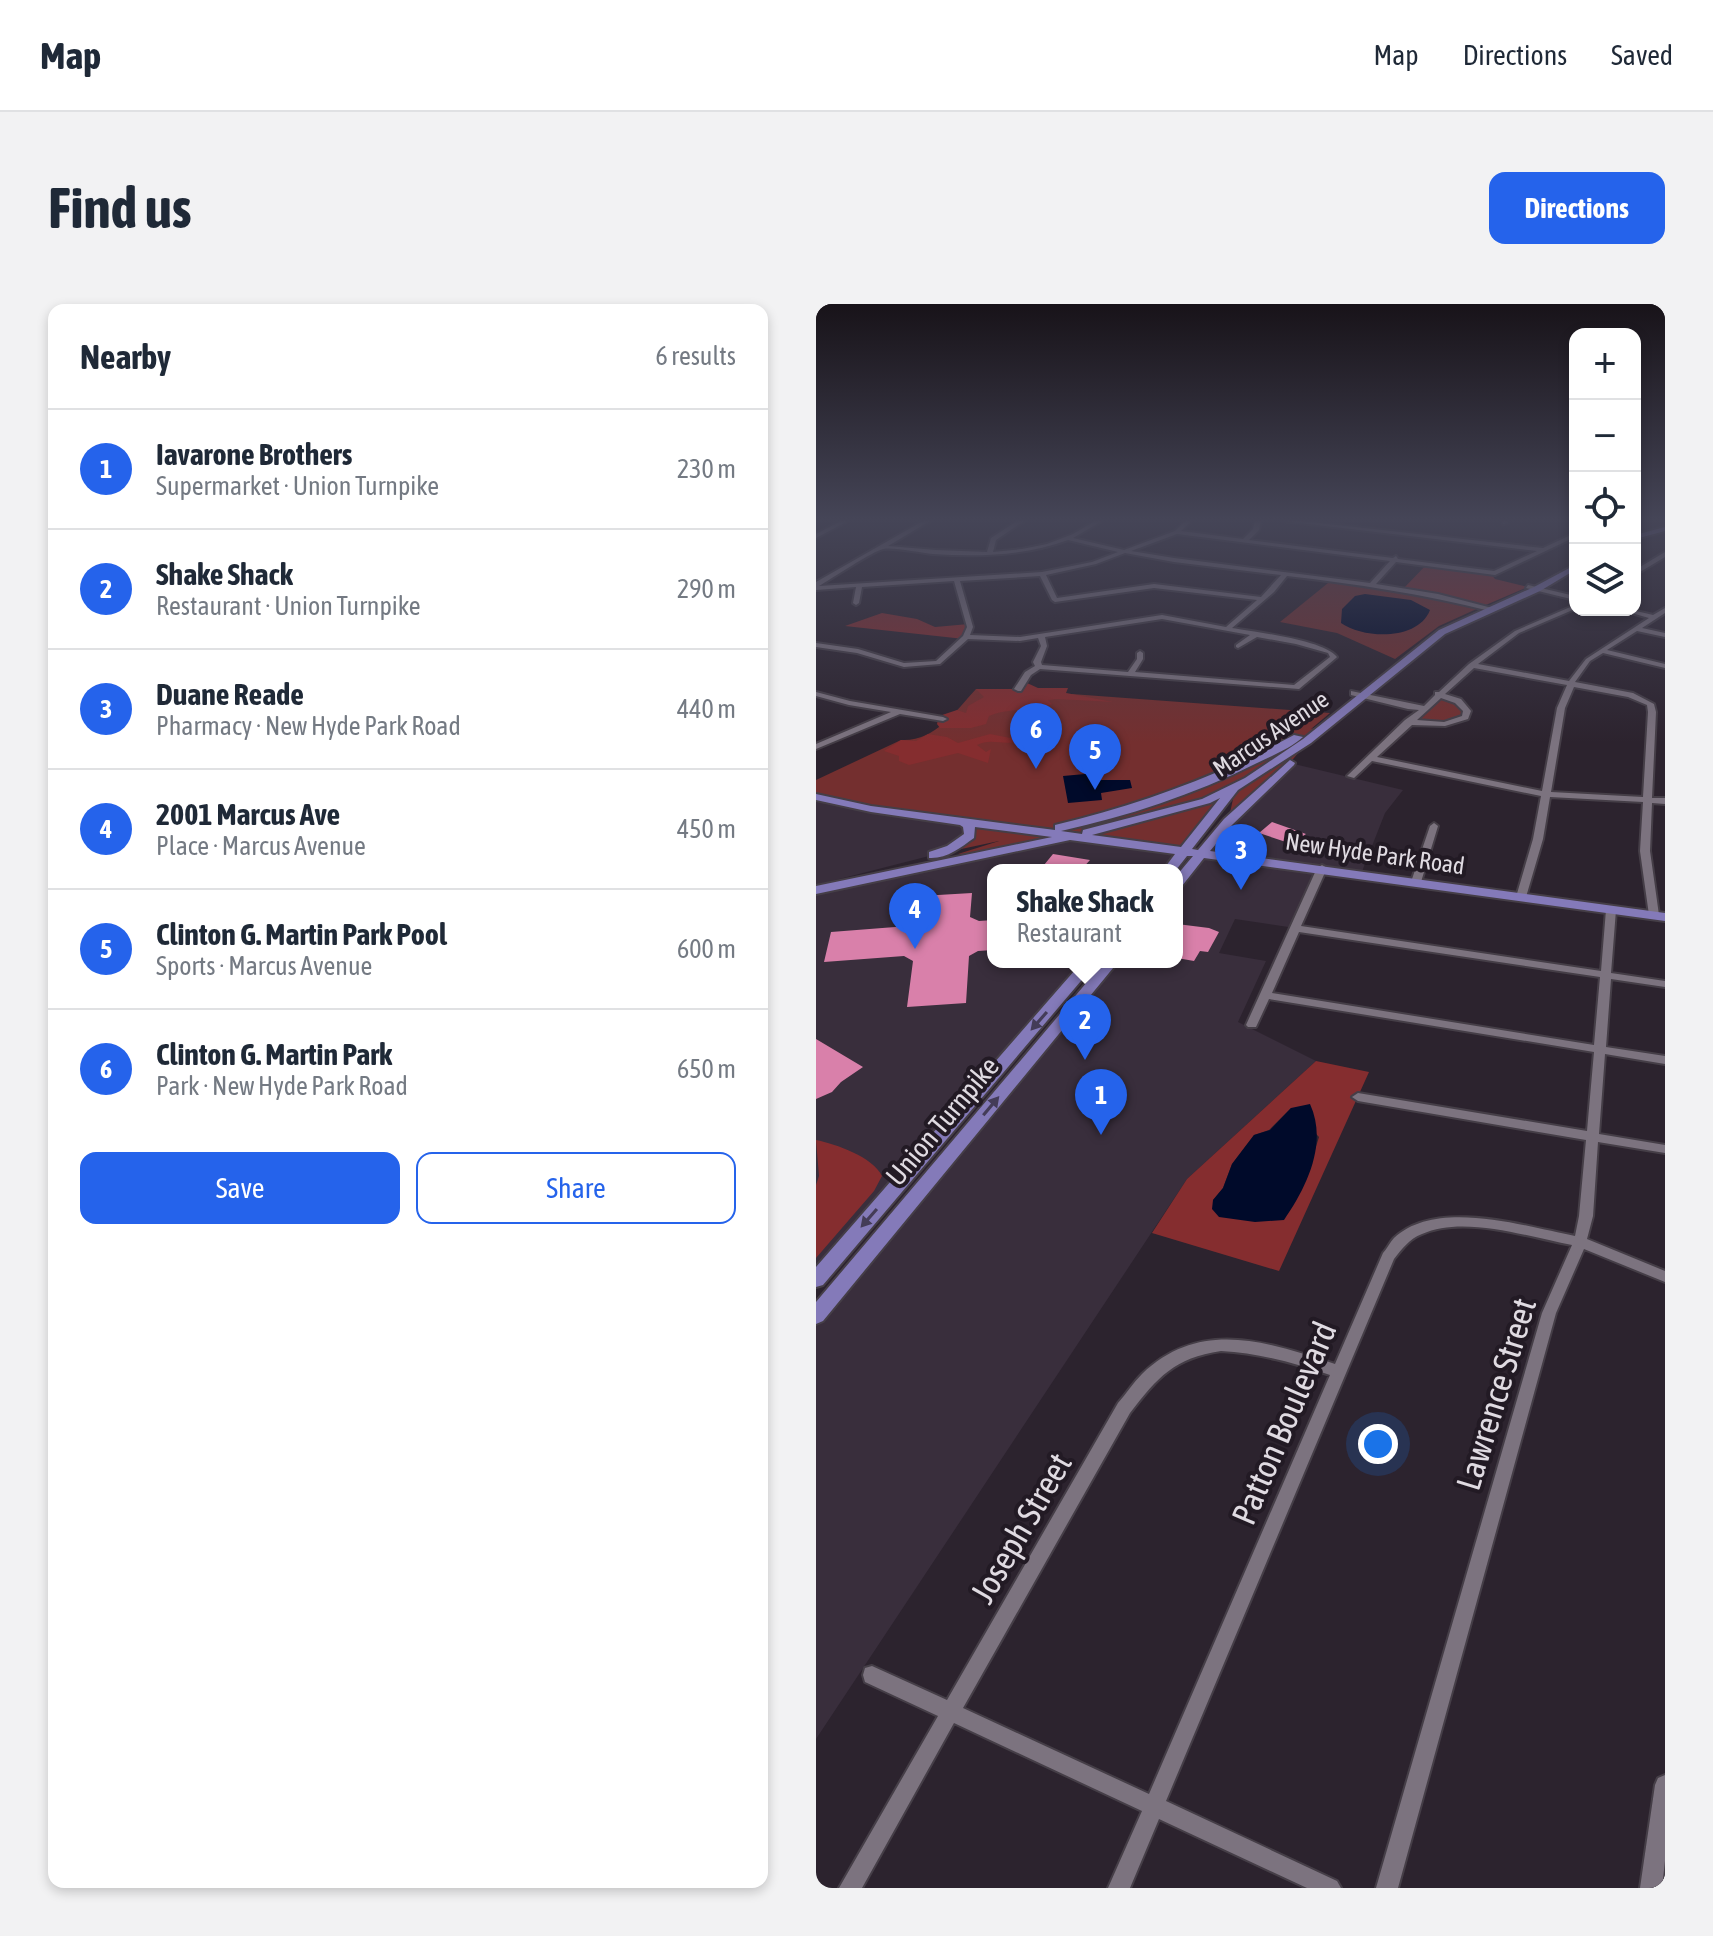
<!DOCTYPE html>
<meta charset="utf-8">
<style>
body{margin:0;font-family:"Asap Condensed",sans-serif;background:#f2f2f3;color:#1f2937}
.controls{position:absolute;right:24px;top:24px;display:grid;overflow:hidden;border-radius:16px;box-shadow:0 4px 12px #0003}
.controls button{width:72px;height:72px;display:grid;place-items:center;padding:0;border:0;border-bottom:2px solid #e0e1e3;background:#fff;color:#1f2937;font:40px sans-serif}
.you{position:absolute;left:562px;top:1140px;width:28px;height:28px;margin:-20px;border:6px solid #fff;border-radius:50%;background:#1a73e8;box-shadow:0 0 0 12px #1a73e833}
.badge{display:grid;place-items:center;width:52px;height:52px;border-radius:50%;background:#2563eb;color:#fff;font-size:26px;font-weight:700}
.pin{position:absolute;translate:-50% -66px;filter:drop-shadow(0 2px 4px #0008)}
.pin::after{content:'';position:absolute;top:42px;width:28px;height:24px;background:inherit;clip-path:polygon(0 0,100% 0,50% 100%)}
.popup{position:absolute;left:171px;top:560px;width:196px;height:104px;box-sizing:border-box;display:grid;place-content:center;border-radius:16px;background:#fff;filter:drop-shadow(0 2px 6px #0005);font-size:26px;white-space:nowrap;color:#747a83}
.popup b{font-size:30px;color:#1f2937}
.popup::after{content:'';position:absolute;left:50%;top:100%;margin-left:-16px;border:16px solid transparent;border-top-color:#fff}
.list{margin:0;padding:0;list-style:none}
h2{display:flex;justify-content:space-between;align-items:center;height:104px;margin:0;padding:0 32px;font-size:34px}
h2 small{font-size:26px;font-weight:400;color:#747a83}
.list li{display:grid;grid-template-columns:52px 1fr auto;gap:24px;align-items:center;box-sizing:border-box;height:120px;padding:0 32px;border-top:2px solid #e0e1e3}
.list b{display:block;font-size:30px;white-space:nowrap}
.list p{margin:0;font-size:26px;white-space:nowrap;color:#747a83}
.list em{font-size:26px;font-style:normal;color:#747a83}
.actions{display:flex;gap:16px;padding:24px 32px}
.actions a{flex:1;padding:18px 0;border:2px solid #2563eb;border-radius:16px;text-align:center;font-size:28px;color:#2563eb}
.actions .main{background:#2563eb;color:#fff}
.icon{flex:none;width:44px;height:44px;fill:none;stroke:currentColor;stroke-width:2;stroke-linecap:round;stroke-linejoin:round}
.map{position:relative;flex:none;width:849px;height:1584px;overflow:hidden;border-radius:16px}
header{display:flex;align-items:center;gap:48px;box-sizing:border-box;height:112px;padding:0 40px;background:#fff;border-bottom:2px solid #e0e1e3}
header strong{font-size:38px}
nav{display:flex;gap:44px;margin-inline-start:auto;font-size:28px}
.intro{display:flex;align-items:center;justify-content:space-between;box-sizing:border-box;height:192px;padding:0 48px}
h1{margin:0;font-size:56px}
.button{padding:20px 36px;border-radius:16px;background:#2563eb;color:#fff;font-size:28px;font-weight:700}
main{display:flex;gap:48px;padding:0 48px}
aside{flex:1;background:#fff;border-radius:16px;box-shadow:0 4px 12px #0003}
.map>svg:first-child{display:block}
.built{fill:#392e3c}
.green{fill:#742f2f}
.forest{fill:#852d2f;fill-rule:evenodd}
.water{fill:#000a2a}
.building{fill:#d980aa}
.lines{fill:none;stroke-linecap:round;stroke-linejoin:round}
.minor-casing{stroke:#453e47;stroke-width:4}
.major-casing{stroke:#453e47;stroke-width:4}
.minor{fill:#7c737f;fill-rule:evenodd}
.major{fill:#847ab9;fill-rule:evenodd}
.oneway{fill:#443c58}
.labels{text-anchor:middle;stroke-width:8;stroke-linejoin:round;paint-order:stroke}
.far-street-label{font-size:24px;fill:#e0dbe2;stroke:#221a24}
.street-label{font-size:28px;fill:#e0dbe2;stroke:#221a24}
.near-street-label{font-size:34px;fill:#e0dbe2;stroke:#221a24}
</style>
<header>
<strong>Map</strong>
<nav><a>Map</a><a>Directions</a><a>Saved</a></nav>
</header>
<div class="intro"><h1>Find us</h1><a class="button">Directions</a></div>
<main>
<aside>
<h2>Nearby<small>6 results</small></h2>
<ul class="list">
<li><span class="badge">1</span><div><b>Iavarone Brothers</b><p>Supermarket · Union Turnpike</p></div><em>230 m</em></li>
<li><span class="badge">2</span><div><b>Shake Shack</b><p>Restaurant · Union Turnpike</p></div><em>290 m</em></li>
<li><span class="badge">3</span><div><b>Duane Reade</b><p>Pharmacy · New Hyde Park Road</p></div><em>440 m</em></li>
<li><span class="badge">4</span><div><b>2001 Marcus Ave</b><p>Place · Marcus Avenue</p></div><em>450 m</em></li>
<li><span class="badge">5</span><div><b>Clinton G. Martin Park Pool</b><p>Sports · Marcus Avenue</p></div><em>600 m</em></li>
<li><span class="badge">6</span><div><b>Clinton G. Martin Park</b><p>Park · New Hyde Park Road</p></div><em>650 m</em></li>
</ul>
<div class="actions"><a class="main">Save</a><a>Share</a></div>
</aside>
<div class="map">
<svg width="849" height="1584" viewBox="0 0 849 1584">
<rect width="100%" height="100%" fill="#2c232e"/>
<path class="built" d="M474 459 587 486 569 509 545 570 506 565 479 624 419 615 403 649 450 657 422 718 500 757 371 875 0 1435V1012L295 658H361V579Z
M0 489 37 498 140 514 155 527 117 551 0 581Z
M261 531 370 546 353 566H177V658H274L0 976V586Z"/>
<path class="green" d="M517 275 665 303 623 322 579 355 521 329 464 318Z
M160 385 201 386 514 409 495 425 506 421 472 461 412 518 419 486 370 546 261 531 174 549 142 550 183 537 117 551 149 536 153 522 0 489V476L85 436C118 438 139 408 160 385Z
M550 390 607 404 622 390 642 397 651 409 639 418H592L606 405Z"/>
<path class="forest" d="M612 259 674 269 679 275 712 283 665 303 587 285Z
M66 309 101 315 119 323 153 320 148 335 29 322Z
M211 379 222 384H252L250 389 297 398 241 395 232 396 236 400C221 408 194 403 173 412L170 420 155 424H124L121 420 123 412 141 406 150 409 152 402 168 393 160 385H207Z
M112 430 131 433 142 439 174 430 205 436C190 443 175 433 161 441L170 448 175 445 172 459 142 449 93 461 83 457V452L68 447 85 436 100 437Z
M500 757 553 768 463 967 336 929 371 875ZM475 804 503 833 490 875 397 896 407 884 416 860 438 831 453 826Z
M0 836C20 840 57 853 66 872L58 887 0 954V881L3 872Z"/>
<path class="water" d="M549 290 595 296 614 306C602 337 548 335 525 319L526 305 539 292Z
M280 469 282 476H314L316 484 285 489 286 496 252 499 247 472Z
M494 800C512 839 491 883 468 916L439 918 403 913 396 905 397 896 407 884 416 860 438 831 454 826 475 804Z"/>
<path class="building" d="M456 518 490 530 476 540 443 529Z
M237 550 274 556 265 566H236L239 563 228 561Z
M156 589 154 613 163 617 177 616V646L162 647 153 652 150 699 91 703 97 657 88 652 8 658 15 628 92 622 101 617 105 592Z
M361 620 393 624 403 628 392 648 384 647 378 657 361 654Z
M0 735 47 763 25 778 16 788 0 795Z"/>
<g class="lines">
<defs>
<path id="minor" d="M25 217H32L0 234V230Z
M107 217H114L72 242 120 246 171 248 175 234 201 217H208L180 236 177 248 206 245 231 240 257 230 279 217H286L257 234 308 246 359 227 369 217H375L365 227 427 235 437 225 439 217H445L443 226 433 236 577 254 580 252 582 255 678 267 721 247 467 217H485L727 244 759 229V233L679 271 580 258 560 280 622 290 676 304 677 305 674 307C607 290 540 280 471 272L458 288 416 324C439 328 508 336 521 353L520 354 483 385 224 365 215 371 205 387H202L198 385 209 368 219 362 217 358 225 342 222 334 204 337 152 335 124 360 88 363 41 349 0 343V339L42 345 88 359 120 357 147 332 151 323 138 277 46 283 43 299 40 301 37 299 40 283 0 286V278ZM361 230 574 257 554 279 358 254 315 247ZM252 236 302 248 276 258 226 268 3 282C15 275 57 247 67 245 78 243 105 249 117 250 163 253 208 252 252 236ZM309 249 358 258 465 271 445 293 338 280 241 294 230 271 280 260ZM224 272 236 296 239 298 338 284 441 296 410 323 346 311 204 333 154 331 157 323 144 277ZM346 315 434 331 420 341V343L422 344 441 333 480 340 512 349 514 353 478 381 319 368 327 355V349L324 347 321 349V355L312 368 226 361 225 358 231 342 229 333Z
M686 217H692V219L687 220Z
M849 248V253L819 271V266Z
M712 281 759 292V296L710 284Z
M759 301V305L703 329 662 360 753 377 770 355 833 314 805 306H816L837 311 849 304V309L826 324 849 329V333L821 327 791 346 849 360V364L787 349 774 357 759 378 817 389 838 400 840 408 836 494H849V500L836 499 834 547 843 611 842 613H834L833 611 824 547 827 498 734 493 727 535 710 593 705 596 700 593 717 535 725 492 556 457 538 474 531 472 589 416 603 406 592 405 535 391V387L608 402 619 391V388H623L653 360 699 327ZM658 364 751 381 741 404 726 487 561 453 596 421 629 422 652 415 655 407 645 395 629 390ZM758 383 812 393 831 401 832 408 827 493 735 488 749 404ZM625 394 639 399 647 407 646 412 628 418 601 416Z
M0 388 34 397 127 413 131 415 127 417 84 410 0 445V440L75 408 33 401 0 392Z
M618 519 622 522 605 578 600 581 597 580 595 578 614 522Z
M506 561 511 564 485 622 785 667 790 606 795 603 800 606 795 669 849 677V683L795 675 790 743 849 752V760L789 750 783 830 849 841V849L782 838 777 912 771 935 849 967V978L768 945 740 1009 582 1584H560L726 1009 756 941C712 933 648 911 606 930 593 935 586 945 578 955L350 1497 521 1577 525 1584H491L343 1515 314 1584H292L326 1507 138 1419 46 1584H23L122 1412 49 1378 47 1371 49 1364 56 1362 131 1396 302 1099C310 1090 317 1079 326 1070 384 1014 452 1038 519 1060L567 949C571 945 574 938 578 934 620 894 708 922 759 932L763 912 770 836 542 797 536 793 542 789 771 827 778 748 453 695 440 723H432L430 721 501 564ZM483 628 784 673 778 741 456 689ZM405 1047C443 1049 478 1059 514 1071L333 1490 147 1404 314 1109C342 1073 358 1054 405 1047Z
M849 1471V1557L846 1584H824L839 1481 842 1474Z"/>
<path id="major" d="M849 223V227L819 235V231Z
M759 261V266L724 287 629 330 495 439 422 486 376 545 382 546 408 515 474 456 479 459 478 461 416 521 394 547 849 609V617L388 554 366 582 361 583V571L377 552H371L360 566H347L359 550 254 536 0 590V582L236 533 159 523 158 534C144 544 131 555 113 554V548L131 542 148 530 147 523 144 521 55 508 0 496V490L55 502 239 526V521C323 501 402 472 478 431L487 433C474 445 455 452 439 460 377 491 312 512 245 527L266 530 267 526 386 495 429 474 487 435 623 326 718 283ZM404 494 365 543 276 531 394 499Z
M266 658H281L7 981 0 983V963Z
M288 658H302L7 1017 0 1020V998Z"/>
</defs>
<use href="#minor" class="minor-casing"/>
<use href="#major" class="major-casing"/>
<use href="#minor" class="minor"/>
<use href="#major" class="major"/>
</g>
<defs><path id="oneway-solid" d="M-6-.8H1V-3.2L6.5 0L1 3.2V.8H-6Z" transform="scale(2)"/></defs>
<g class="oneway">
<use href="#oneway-solid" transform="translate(223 717) rotate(131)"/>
<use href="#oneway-solid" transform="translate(175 802) rotate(-50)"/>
<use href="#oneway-solid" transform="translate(53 914) rotate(131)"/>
</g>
<linearGradient id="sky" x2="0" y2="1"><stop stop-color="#181319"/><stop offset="0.49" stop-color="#454557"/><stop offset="1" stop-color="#454557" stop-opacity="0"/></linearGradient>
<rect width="849" height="439" fill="url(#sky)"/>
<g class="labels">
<g class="far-street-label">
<text transform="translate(455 430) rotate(-34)" y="8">Marcus Avenue</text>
<text transform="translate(559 550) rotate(8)" y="8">New Hyde Park Road</text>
</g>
<g class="street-label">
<text transform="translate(126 817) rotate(-50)" y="10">Union Turnpike</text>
</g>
<g class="near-street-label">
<text transform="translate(680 1090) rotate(-73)" y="12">Lawrence Street</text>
<text transform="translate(468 1119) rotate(-67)" y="12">Patton Boulevard</text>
<text transform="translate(205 1224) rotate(-60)" y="12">Joseph Street</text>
</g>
</g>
</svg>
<div class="controls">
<button>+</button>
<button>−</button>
<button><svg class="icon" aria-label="locate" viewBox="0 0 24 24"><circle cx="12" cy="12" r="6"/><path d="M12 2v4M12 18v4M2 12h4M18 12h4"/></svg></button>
<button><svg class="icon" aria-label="layers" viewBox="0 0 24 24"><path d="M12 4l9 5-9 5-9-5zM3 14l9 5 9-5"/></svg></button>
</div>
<div class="you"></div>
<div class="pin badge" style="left:285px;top:831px">1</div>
<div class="pin badge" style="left:269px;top:756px">2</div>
<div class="popup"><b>Shake Shack</b>Restaurant</div>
<div class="pin badge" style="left:425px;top:586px">3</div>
<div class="pin badge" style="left:99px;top:645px">4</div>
<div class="pin badge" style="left:279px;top:486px">5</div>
<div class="pin badge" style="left:220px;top:465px">6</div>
</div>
</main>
